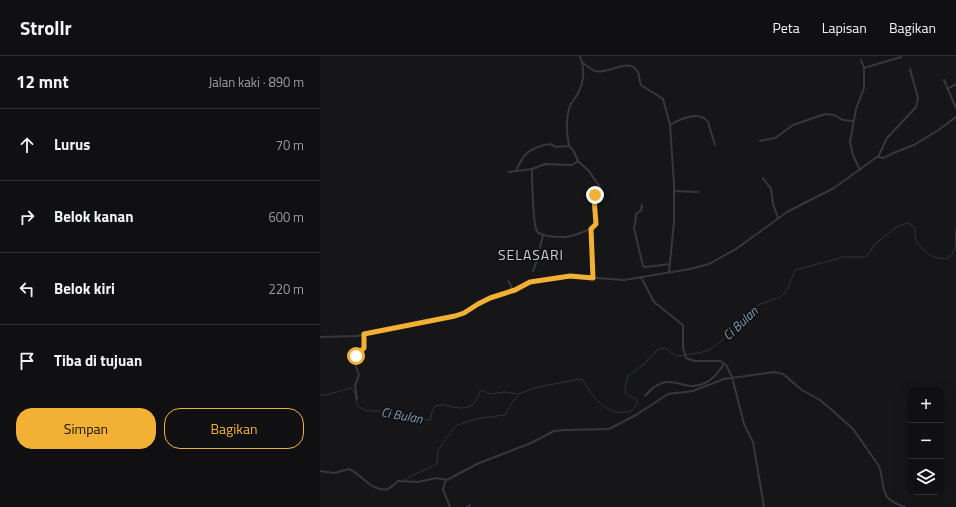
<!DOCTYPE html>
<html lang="id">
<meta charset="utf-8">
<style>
body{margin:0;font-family:"Titillium Web",sans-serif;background:#1e1e20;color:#f1f3f6}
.controls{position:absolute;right:12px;bottom:12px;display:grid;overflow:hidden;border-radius:8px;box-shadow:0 4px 16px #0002}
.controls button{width:36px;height:36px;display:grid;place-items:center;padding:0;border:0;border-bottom:1px solid #303032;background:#101012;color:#f1f3f6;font:20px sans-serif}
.stop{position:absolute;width:12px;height:12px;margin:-9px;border:3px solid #f2b134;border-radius:50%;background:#fff}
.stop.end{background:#f2b134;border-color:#fff;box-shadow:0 1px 4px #0008}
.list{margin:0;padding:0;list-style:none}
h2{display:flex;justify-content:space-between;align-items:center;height:52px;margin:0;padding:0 16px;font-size:17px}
h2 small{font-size:13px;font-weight:400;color:#9c9d9f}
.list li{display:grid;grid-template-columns:26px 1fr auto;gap:12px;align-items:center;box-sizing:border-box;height:72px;padding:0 16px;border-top:1px solid #303032}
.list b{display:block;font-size:15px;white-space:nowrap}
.list em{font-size:13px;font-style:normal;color:#9c9d9f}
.actions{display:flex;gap:8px;padding:12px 16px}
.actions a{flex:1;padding:9px 0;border:1px solid #f2b134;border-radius:16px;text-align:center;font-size:14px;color:#f2b134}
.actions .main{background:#f2b134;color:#111}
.icon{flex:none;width:22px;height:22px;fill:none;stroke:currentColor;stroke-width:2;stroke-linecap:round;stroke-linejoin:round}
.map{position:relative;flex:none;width:636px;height:451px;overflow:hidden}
header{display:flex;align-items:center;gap:24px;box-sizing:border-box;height:56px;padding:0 20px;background:#101012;border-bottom:1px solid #303032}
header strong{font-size:19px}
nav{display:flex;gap:22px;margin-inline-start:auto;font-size:14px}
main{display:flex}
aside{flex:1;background:#101012}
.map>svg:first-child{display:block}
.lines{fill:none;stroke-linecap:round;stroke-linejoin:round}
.stream{stroke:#2c353c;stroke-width:1}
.street{stroke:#37383d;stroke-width:2}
.route{stroke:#f2b134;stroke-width:5}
.labels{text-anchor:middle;stroke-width:3.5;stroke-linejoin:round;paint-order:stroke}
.water-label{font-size:13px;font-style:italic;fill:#7f9bb3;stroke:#111113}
.quarter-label{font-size:14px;letter-spacing:1px;fill:#c9ccd4;stroke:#111113}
</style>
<header>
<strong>Strollr</strong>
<nav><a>Peta</a><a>Lapisan</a><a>Bagikan</a></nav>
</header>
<main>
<aside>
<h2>12 mnt<small>Jalan kaki · 890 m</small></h2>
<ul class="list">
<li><svg class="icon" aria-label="ahead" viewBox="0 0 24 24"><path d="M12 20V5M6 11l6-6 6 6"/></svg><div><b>Lurus</b></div><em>70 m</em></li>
<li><svg class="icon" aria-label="right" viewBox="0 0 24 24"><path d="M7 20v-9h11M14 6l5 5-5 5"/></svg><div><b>Belok kanan</b></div><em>600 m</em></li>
<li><svg class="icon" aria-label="left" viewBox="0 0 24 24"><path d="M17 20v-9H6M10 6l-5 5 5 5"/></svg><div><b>Belok kiri</b></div><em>220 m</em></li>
<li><svg class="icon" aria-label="arrive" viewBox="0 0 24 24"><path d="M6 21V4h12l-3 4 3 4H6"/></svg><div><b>Tiba di tujuan</b></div></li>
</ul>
<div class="actions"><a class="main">Simpan</a><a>Bagikan</a></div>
</aside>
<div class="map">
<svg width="636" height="451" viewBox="0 0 636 451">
<rect width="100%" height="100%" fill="#161618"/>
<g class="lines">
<path class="stream" d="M0 339H6L31 332C38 336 33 345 39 351 48 358 60 353 70 356 74 357 77 359 81 360 90 362 100 364 109 364L111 363 112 356 115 350C118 350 122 348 125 349 132 351 146 355 153 348 157 345 158 338 161 334L171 338 184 336 199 338 214 332 260 323 263 324C271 340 287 360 307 356 312 355 316 351 318 346 316 341 310 342 306 338L305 331 308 320 323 309 338 293 345 292 356 300 379 297 389 294 418 272 425 262 438 249 460 241 465 237 468 232 475 214 524 201H545L548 199 554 189 574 173 581 169 588 167 595 172C596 178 594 184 598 188 605 198 622 208 632 199L635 192 636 171
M83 424 117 408 118 394 133 373 138 369 156 363 185 359 192 347 199 338"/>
<path class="street" d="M260 0C265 13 264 27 257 39 254 44 250 48 249 53 246 63 247 79 249 90L253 94 258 105 269 115 281 133 274 141 276 168 271 173 273 222
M541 4 544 12 581 1
M262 6C266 9 270 13 275 15 289 19 309 0 318 16 320 20 319 25 321 29L343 43 350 69 354 128V166L349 216
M624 24 636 52
M627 33 636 28
M350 69C360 63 379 54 388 66L395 89
M440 85 455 82 473 69 505 58 514 59 523 64 533 65
M558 101 567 82 596 51 598 42 590 13
M212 113C212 124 213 169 217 175 219 179 225 179 228 180 246 183 254 180 270 173
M540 114 533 99 530 86 536 53 544 32V12
M196 115C203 97 211 91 230 88L236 91 248 90
M189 116 212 113 225 108 252 109 258 105
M443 122 451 133 453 148 458 162
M354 135 378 136
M322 149 321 154 316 158 315 168 314 172 323 210 326 211 350 208
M213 215 217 204 223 179
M321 221 334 246 363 269V292L366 302 375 305H400L406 309 412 321 424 368 433 386 444 451
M188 225 190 227 192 235
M0 281 37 280 135 260 144 257 158 248 195 234 210 226 250 220 304 224 370 213 389 208 416 193 467 156 514 132 557 101 564 102 571 98 594 89 617 75 636 61
M325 340C351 310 362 339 385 327 394 323 399 315 404 308
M37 343 35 329 39 319 34 305 36 300 45 292 44 278
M0 415 14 417 29 413C41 418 53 437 68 433 72 431 75 427 78 425L98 426 116 422 127 424 157 408 211 387 234 375 245 374 289 373 316 359 348 338 373 335 404 323 454 316 463 318 482 334 500 344 512 354 533 373 559 410C561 415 561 418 562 423 564 442 568 445 585 451
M126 424 123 433 130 451
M147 451 150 449"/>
</g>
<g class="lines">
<path class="route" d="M36 300 44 292V278L135 260 144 257 158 248 170 242 195 234 210 226 250 220 273 222 271 173 276 168 274 142 275 139"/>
</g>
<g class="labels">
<g class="water-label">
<text transform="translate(420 267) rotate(-43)" y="5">Ci Bulan</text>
<text transform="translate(82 359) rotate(10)" y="5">Ci Bulan</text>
</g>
<g class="quarter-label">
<text x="211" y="204">SELASARI</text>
</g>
</g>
</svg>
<div class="controls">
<button>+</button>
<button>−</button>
<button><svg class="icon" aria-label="layers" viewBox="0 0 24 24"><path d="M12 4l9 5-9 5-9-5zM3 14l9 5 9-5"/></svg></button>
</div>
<div class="stop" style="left:36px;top:300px"></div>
<div class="stop end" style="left:275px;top:139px"></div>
</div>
</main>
